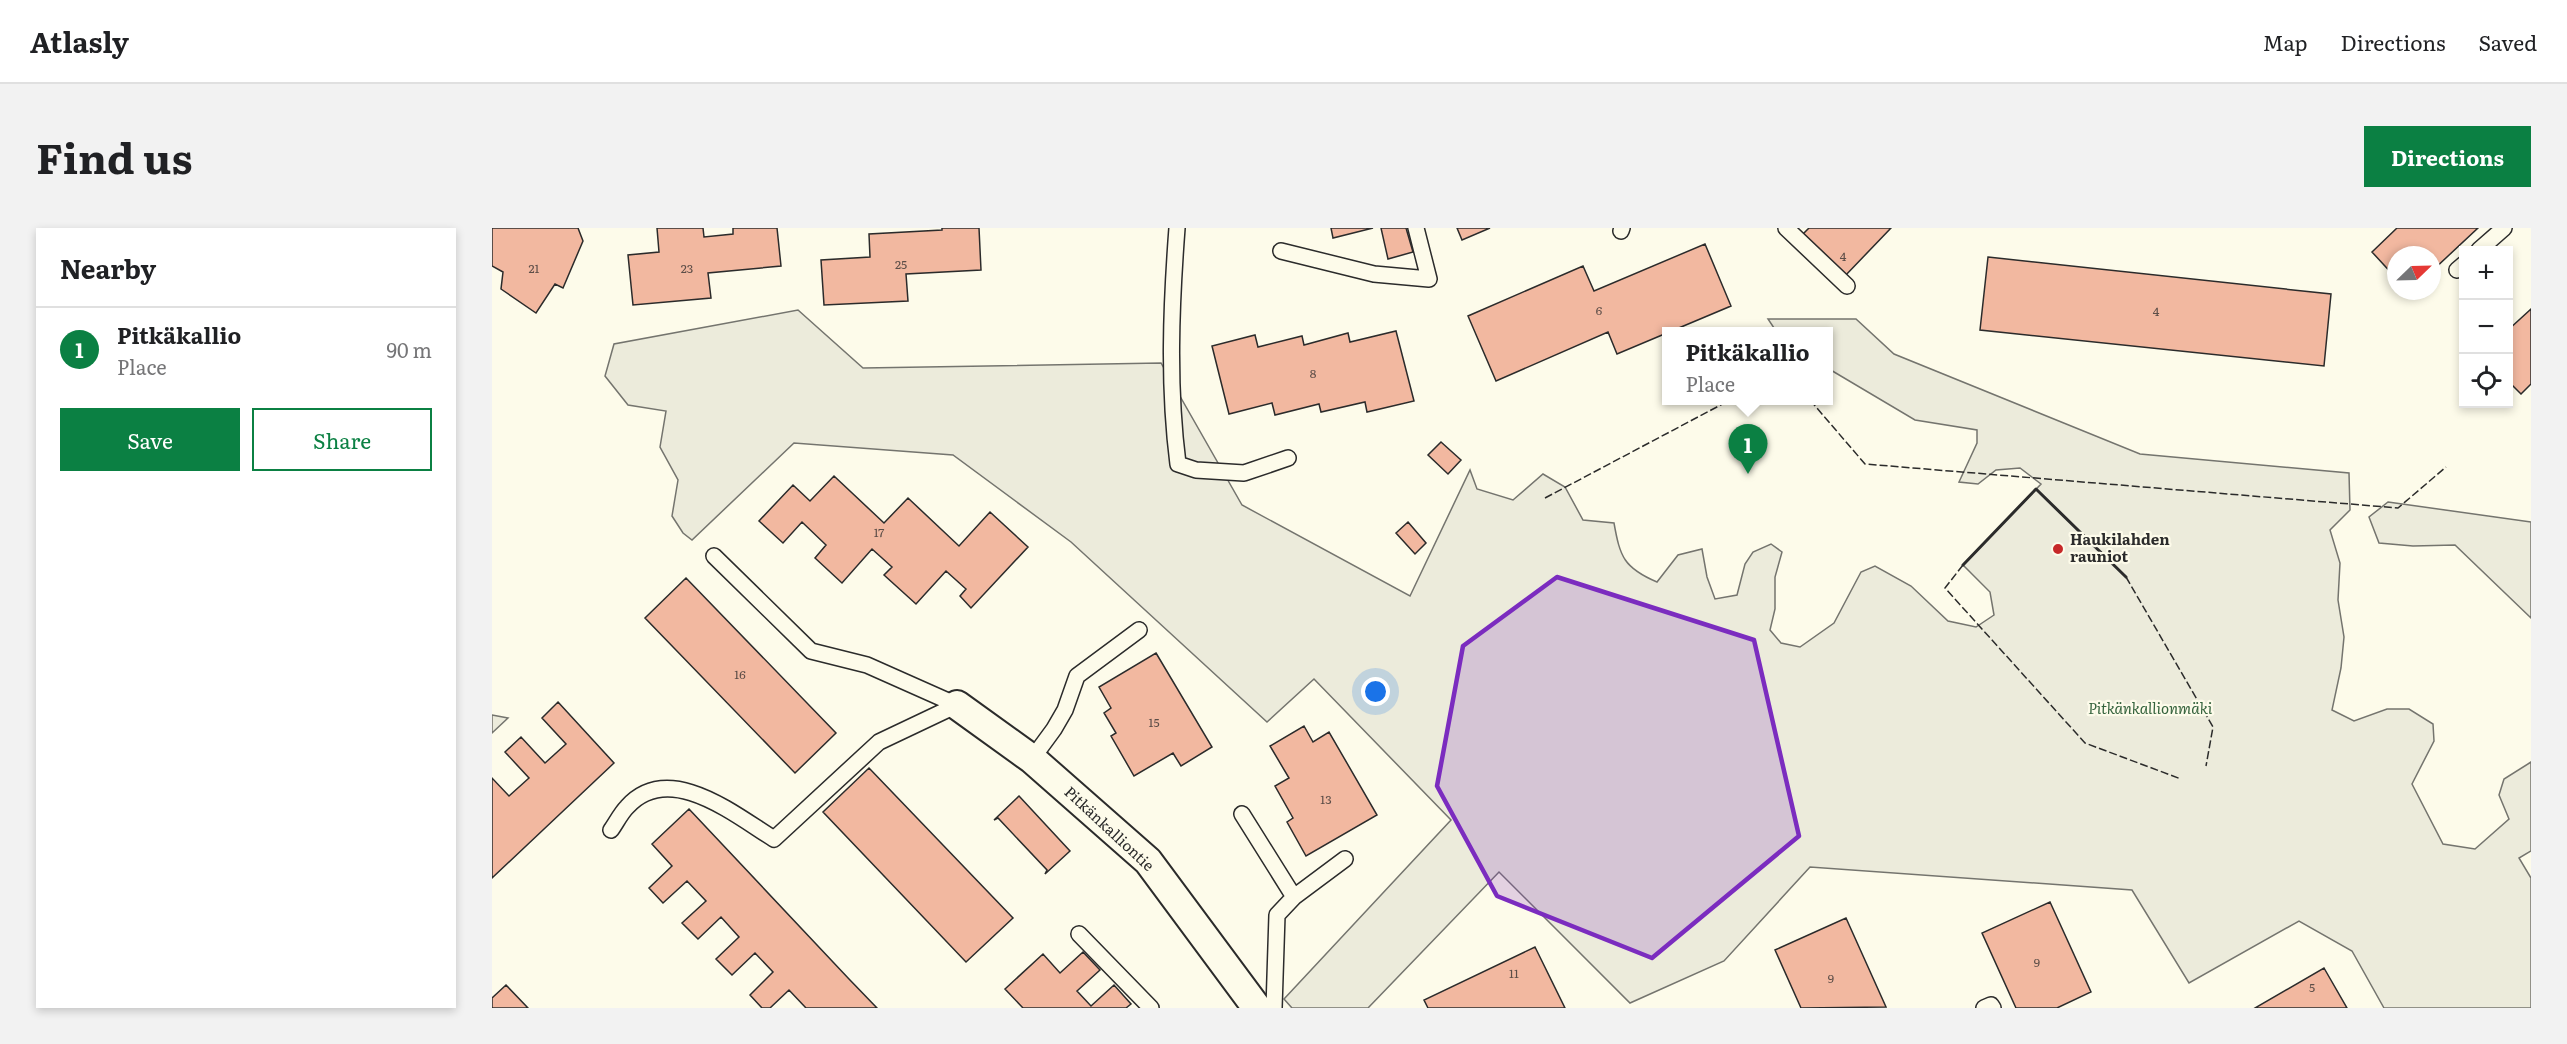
<!DOCTYPE html>
<meta charset="utf-8">
<style>
body{margin:0;font-family:Literata,serif;background:#f2f2f2;color:#202124}
.controls{position:absolute;right:18px;top:18px;display:grid;overflow:hidden;border-radius:0px;box-shadow:0 3px 9px #0003}
.controls button{width:54px;height:54px;display:grid;place-items:center;padding:0;border:0;border-bottom:2px solid #e0e0e0;background:#fff;color:#202124;font:30px sans-serif}
.compass{position:absolute;left:1895px;top:18px;width:54px;height:54px;border-radius:50%;background:#fff;box-shadow:0 3px 9px #0003;rotate:67deg}
.you{position:absolute;left:884px;top:464px;width:21px;height:21px;margin:-15px;border:4px solid #fff;border-radius:50%;background:#1a73e8;box-shadow:0 0 0 9px #1a73e833}
.badge{display:grid;place-items:center;width:39px;height:39px;border-radius:50%;background:#0b8043;color:#fff;font-size:20px;font-weight:700}
.pin{position:absolute;translate:-50% -50px;filter:drop-shadow(0 2px 3px #0008)}
.pin::after{content:'';position:absolute;top:32px;width:21px;height:18px;background:inherit;clip-path:polygon(0 0,100% 0,50% 100%)}
.popup{position:absolute;left:1170px;top:99px;width:171px;height:78px;box-sizing:border-box;display:grid;place-content:center;border-radius:0px;background:#fff;filter:drop-shadow(0 2px 4px #0005);font-size:20px;white-space:nowrap;color:#757577}
.popup b{font-size:22px;color:#202124}
.popup::after{content:'';position:absolute;left:50%;top:100%;margin-left:-12px;border:12px solid transparent;border-top-color:#fff}
.list{margin:0;padding:0;list-style:none}
h2{display:flex;justify-content:space-between;align-items:center;height:78px;margin:0;padding:0 24px;font-size:26px}
h2 small{font-size:20px;font-weight:400;color:#757577}
.list li{display:grid;grid-template-columns:39px 1fr auto;gap:18px;align-items:center;box-sizing:border-box;height:84px;padding:0 24px;border-top:2px solid #e0e0e0}
.list b{display:block;font-size:22px;white-space:nowrap}
.list p{margin:0;font-size:20px;white-space:nowrap;color:#757577}
.list em{font-size:20px;font-style:normal;color:#757577}
.actions{display:flex;gap:12px;padding:18px 24px}
.actions a{flex:1;padding:14px 0;border:2px solid #0b8043;border-radius:0px;text-align:center;font-size:21px;color:#0b8043}
.actions .main{background:#0b8043;color:#fff}
.icon{flex:none;width:33px;height:33px;fill:none;stroke:currentColor;stroke-width:2;stroke-linecap:round;stroke-linejoin:round}
.map{position:relative;flex:none;width:2039px;height:780px;overflow:hidden;border-radius:0px}
header{display:flex;align-items:center;gap:36px;box-sizing:border-box;height:84px;padding:0 30px;background:#fff;border-bottom:2px solid #e0e0e0}
header strong{font-size:28px}
nav{display:flex;gap:33px;margin-inline-start:auto;font-size:21px}
.intro{display:flex;align-items:center;justify-content:space-between;box-sizing:border-box;height:144px;padding:0 36px}
h1{margin:0;font-size:42px}
.button{padding:15px 27px;border-radius:0px;background:#0b8043;color:#fff;font-size:21px;font-weight:700}
main{display:flex;gap:36px;padding:0 36px}
aside{flex:1;background:#fff;border-radius:0px;box-shadow:0 3px 9px #0003}
.map>svg:first-child{display:block}
.green{fill:#ecebdb;stroke:#74746e;stroke-width:1.5}
.building{fill:#f2b8a0;stroke:#2b2b2b;stroke-width:1.5}
.lines{fill:none;stroke-linecap:round;stroke-linejoin:round}
.lane-casing{stroke:#2b2b2b;stroke-width:18}
.street-casing{stroke:#2b2b2b;stroke-width:32}
.lane{stroke:#fdfbea;stroke-width:15}
.street{stroke:#fdfbea;stroke-width:28}
.fence{stroke:#2b2b2b;stroke-width:1.5;stroke-dasharray:8 3;stroke-linecap:butt}
.wall{stroke:#2b2b2b;stroke-width:3}
.marked{fill:#7b2cbf;fill-opacity:0.2;stroke:#7b2cbf;stroke-width:4.5;stroke-linejoin:round}
.poi-dot{fill:#c62828;stroke:#fdfbea;stroke-width:2}
.labels{text-anchor:middle;stroke-width:4.5;stroke-linejoin:round;paint-order:stroke}
.number-label{font-size:12px;fill:#5d4e48}
.poi-label{font-size:15px;font-weight:bold;fill:#2b2b2b;stroke:#fdfbea;text-anchor:start}
.park-label{font-size:15px;font-style:italic;fill:#34623c;stroke:#fdfbea}
.street-label{font-size:15px;fill:#2b2b2b;stroke:#fdfbea}
</style>
<header>
<strong>Atlasly</strong>
<nav><a>Map</a><a>Directions</a><a>Saved</a></nav>
</header>
<div class="intro"><h1>Find us</h1><a class="button">Directions</a></div>
<main>
<aside>
<h2>Nearby<small></small></h2>
<ul class="list">
<li><span class="badge">1</span><div><b>Pitkäkallio</b><p>Place</p></div><em>90 m</em></li>
</ul>
<div class="actions"><a class="main">Save</a><a>Share</a></div>
</aside>
<div class="map">
<svg width="2039" height="780" viewBox="0 0 2039 780">
<rect width="100%" height="100%" fill="#fdfbea"/>
<path class="green" d="M306 82 371 140 669 135 750 277 918 368 978 242 985 261 1021 272 1051 246 1073 259 1091 292 1122 295C1128 329 1132 340 1165 354L1186 327 1210 321 1215 349 1223 371 1245 367 1253 336 1261 324 1279 316 1290 324 1283 349V381L1278 402 1289 415 1308 419 1342 395 1369 344 1383 338 1419 358 1456 393 1484 399 1502 387 1498 364 1471 337 1549 256 1528 240 1504 242 1486 256 1467 254 1485 215V202L1423 192 1337 141V104L1284 103 1276 91H1364L1402 126 1648 226 1857 245 1858 282 1838 302 1848 335 1846 372 1852 409 1849 440 1840 482 1862 493 1895 481H1917L1941 496 1942 513 1920 556 1951 616 1983 621 2017 591 2007 567 2012 551 2039 534V623L2027 630 2039 650V780H1892L1860 723 1807 693 1697 755 1640 662 1318 639 1232 733 1138 775 1007 644 876 780H800L792 771 959 592 822 451 775 494 579 314 461 227 302 215 200 312 191 305 180 288 186 252 168 219 174 183 136 177 113 148 122 116Z
M1896 274 2039 294V390L1963 317 1921 318 1887 315 1877 289Z
M0 487 16 490 0 505Z"/>
<path class="building" d="M0 0H86L91 13 71 60 63 56 44 85 9 61 11 44 0 38Z
M165 0H211L212 9 241 6V0H285L289 38 216 45 219 70 141 77 136 27 167 24Z
M450 0H487L489 42 414 46 416 73 332 77 329 32 378 29 377 6 450 2Z
M839 0H881L841 10Z
M889 0H914L921 24 896 31Z
M965 0H998L970 12Z
M1317 0H1399L1352 49 1309 8Z
M1905 0H1986L1940 43V27H1904V50L1880 24Z
M1213 16 1239 78 1125 126 1116 104 1004 153 976 88 1091 38 1102 63Z
M1496 29 1839 66 1832 138 1488 102Z
M2039 81V156L2029 166 2016 153V102Z
M904 103 922 173 875 184 873 174 829 184 827 176 783 187 780 175 737 186 720 118 763 107 766 119 810 108 812 117 856 105 858 114Z
M949 214 969 232 956 246 936 227Z
M342 248 392 295 416 270 467 318 498 284 536 319 479 380 468 368 474 361 454 343 424 376 392 347 400 339 380 321 350 355 323 330 334 317 310 294 291 315 267 293 301 257 318 273Z
M916 294 934 315 923 326 904 305Z
M194 350 344 505 303 545 153 390Z
M664 425 720 519 689 538 681 525 642 548 619 508 624 505 612 485 619 480 607 459Z
M66 474 122 535 0 650V550L17 568 37 550 13 524 29 509 53 535 74 516 50 490Z
M812 498 821 514 837 504 885 587 814 628 795 594 801 590 783 558 797 550 778 518Z
M377 540 521 690 474 734 331 584Z
M527 568 578 623 553 646 555 642 506 590 502 592Z
M197 581 357 751 385 780H314L297 762 278 780H270L258 767 281 744 263 725 240 747 224 731 247 709 229 689 206 711 190 695 214 673 195 653 171 675 157 660 180 638 160 616Z
M1558 674 1599 764 1565 780H1524L1490 705Z
M1354 690 1394 779 1309 780 1283 722Z
M1043 719 1073 780H936L932 772Z
M591 724 608 742 585 763 599 778 622 757 639 776 634 780H531L513 761 551 726 568 745Z
M1832 740 1855 780H1763Z
M14 757 36 780H0V770Z"/>
<g class="lines">
<defs>
<path id="lane" d="M685 0C679 79 676 158 686 236L704 242 752 245 796 230
M1294 0 1355 58
M1129 3 1130 0
M1987 22 2012 0
M789 23 882 46 937 51 924 0
M1965 42 1972 36
M222 328 319 423 375 437 465 477
M540 531 562 501 573 482 585 448 647 402
M750 586 802 669
M119 602C124 595 129 585 135 579 177 532 243 587 282 611L387 514 465 477
M587 706 659 780
M782 780 785 687 802 669 853 631
M1492 780 1499 777 1501 780"/>
<path id="street" d="M465 477 540 531 656 633 765 780"/>
</defs>
<use href="#lane" class="lane-casing"/>
<use href="#street" class="street-casing"/>
<use href="#lane" class="lane"/>
<use href="#street" class="street"/>
<path class="fence" d="M1318 172 1373 236 1906 280 1954 239
M1053 270 1238 172
M1471 337 1453 360 1593 515 1689 551
M1634 349 1721 499 1714 538"/>
<path class="wall" d="M1471 337 1544 261 1634 349"/>
</g>
<path class="marked" d="M1065 349 1262 412 1307 608 1160 730 1005 668 945 558 971 418Z"/>
<circle class="poi-dot" cx="1566" cy="321" r="6"/>
<g class="labels">
<g class="number-label">
<text x="1351" y="33">4</text>
<text x="409" y="41">25</text>
<text x="42" y="45">21</text>
<text x="195" y="45">23</text>
<text x="1107" y="87">6</text>
<text x="1664" y="88">4</text>
<text x="821" y="150">8</text>
<text x="387" y="309">17</text>
<text x="248" y="451">16</text>
<text x="662" y="499">15</text>
<text x="834" y="576">13</text>
<text x="1545" y="739">9</text>
<text x="1022" y="750">11</text>
<text x="1339" y="755">9</text>
<text x="1820" y="764">5</text>
</g>
<g class="poi-label">
<text x="1578" y="317">Haukilahden<tspan x="1578" dy="17">rauniot</tspan></text>
</g>
<g class="park-label">
<text x="1658" y="486">Pitkänkallionmäki</text>
</g>
<g class="street-label">
<text transform="translate(617 601) rotate(43)" y="5">Pitkänkalliontie</text>
</g>
</g>
</svg>
<div class="controls">
<button>+</button>
<button>−</button>
<button><svg class="icon" aria-label="locate" viewBox="0 0 24 24"><circle cx="12" cy="12" r="6"/><path d="M12 2v4M12 18v4M2 12h4M18 12h4"/></svg></button>
</div>
<svg class="compass" viewBox="-18 -18 36 36"><path d="M0-13l5 13h-10z" fill="#e53935"/><path d="M0 13l5-13h-10z" fill="#757577"/></svg>
<div class="you"></div>
<div class="pin badge" style="left:1256px;top:246px">1</div>
<div class="popup"><b>Pitkäkallio</b>Place</div>
</div>
</main>
